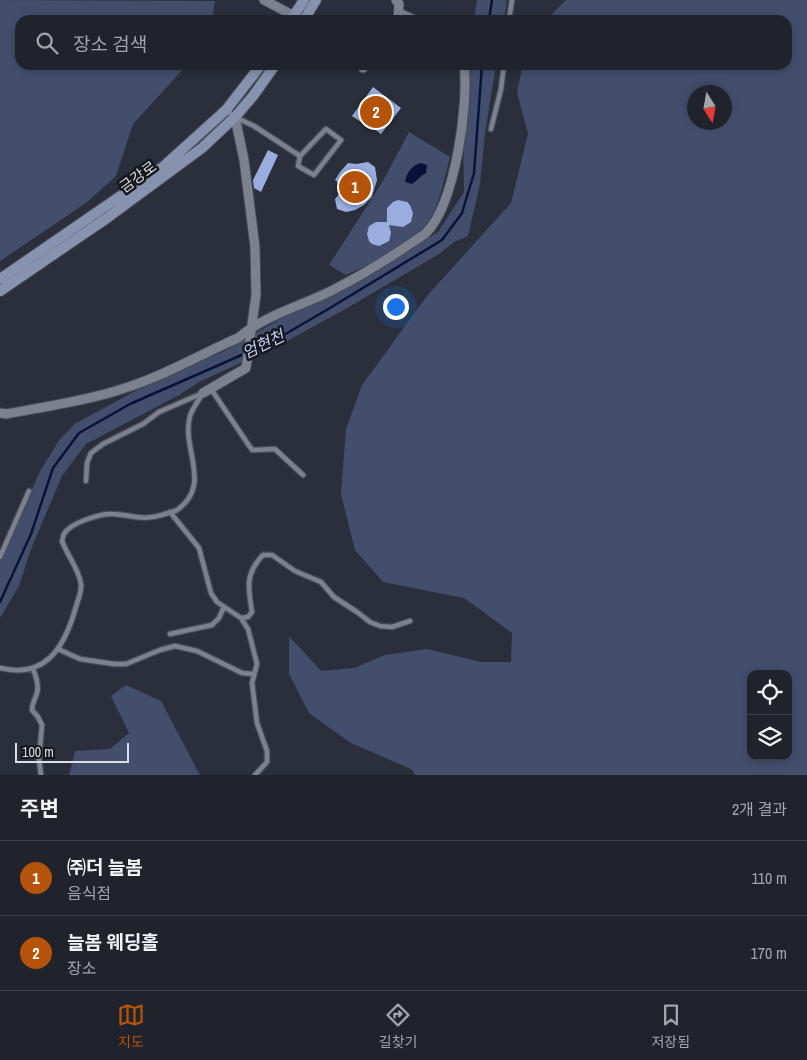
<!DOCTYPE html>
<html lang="ko">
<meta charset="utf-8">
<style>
body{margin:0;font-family:"Archivo Narrow","Noto Sans KR",sans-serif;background:#2d2f38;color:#f1f3f6}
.controls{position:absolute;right:15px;bottom:15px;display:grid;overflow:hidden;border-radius:10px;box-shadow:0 2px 8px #0003}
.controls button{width:45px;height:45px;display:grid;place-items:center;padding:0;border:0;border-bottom:1px solid #3d4048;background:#20232c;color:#f1f3f6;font:25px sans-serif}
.compass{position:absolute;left:687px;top:85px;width:45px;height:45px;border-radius:50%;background:#20232c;box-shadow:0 2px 8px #0003;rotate:169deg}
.scale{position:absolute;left:15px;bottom:12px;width:114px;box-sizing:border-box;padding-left:5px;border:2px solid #dbdfe7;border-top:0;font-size:14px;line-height:18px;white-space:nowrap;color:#dbdfe7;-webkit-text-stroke:4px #15171c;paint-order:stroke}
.you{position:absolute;left:395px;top:306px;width:18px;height:18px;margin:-12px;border:4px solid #fff;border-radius:50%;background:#1a73e8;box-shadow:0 0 0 8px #1a73e833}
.badge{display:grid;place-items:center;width:32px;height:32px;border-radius:50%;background:#b45309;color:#fff;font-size:16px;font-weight:700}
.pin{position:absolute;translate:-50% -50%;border:2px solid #fff;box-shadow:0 1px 5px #0006}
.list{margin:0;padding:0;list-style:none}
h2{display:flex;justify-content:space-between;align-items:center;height:65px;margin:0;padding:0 20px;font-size:21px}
h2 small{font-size:16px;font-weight:400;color:#a2a4a9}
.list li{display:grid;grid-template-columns:32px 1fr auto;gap:15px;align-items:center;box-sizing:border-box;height:75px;padding:0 20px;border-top:1px solid #3d4048}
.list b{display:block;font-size:19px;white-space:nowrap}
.list p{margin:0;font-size:16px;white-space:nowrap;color:#a2a4a9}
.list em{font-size:16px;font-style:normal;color:#a2a4a9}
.icon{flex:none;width:28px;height:28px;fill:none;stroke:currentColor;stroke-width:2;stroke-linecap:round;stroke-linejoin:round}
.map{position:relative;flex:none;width:807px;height:775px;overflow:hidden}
.search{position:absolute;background:#20232c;box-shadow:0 2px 8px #0003;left:15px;right:15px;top:15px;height:55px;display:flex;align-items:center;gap:12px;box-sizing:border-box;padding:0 18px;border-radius:15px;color:#a2a4a9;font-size:19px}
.sheet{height:215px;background:#20232c}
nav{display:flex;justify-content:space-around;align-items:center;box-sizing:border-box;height:70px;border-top:1px solid #3d4048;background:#20232c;font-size:14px;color:#a2a4a9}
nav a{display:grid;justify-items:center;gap:2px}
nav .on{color:#b45309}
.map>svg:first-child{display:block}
.green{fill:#424e6c;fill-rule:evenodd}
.water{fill:#081339}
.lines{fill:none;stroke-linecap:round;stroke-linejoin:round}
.stream{stroke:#081339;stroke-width:2.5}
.building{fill:#99addf}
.service-casing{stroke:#474b55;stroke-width:7}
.minor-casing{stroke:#474b55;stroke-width:11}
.secondary-casing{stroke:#474b55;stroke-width:12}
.service{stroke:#7b818f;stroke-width:4.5}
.minor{stroke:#7b818f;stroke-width:9}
.secondary{stroke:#8692ae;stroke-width:10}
.labels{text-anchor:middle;stroke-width:5;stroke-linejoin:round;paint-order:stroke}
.street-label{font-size:15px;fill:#dbdfe7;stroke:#15171c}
.water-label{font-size:16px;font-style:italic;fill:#bfd1fc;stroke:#15171c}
</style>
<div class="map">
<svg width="807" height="775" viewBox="0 0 807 775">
<rect width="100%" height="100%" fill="#2a2f3b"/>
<path class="green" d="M0 0 215 1 212 20H20V65H187L133 124 116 176 86 203 0 261Z
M477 0H507L504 20H474Z
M566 0H807V775H415L411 769 351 743 309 713 289 674V636L321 671 354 668 385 655 427 649 481 662H511L512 633 464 598 383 582 355 550 341 494 346 429 362 385 427 296 511 203 528 134 517 92 523 65H787V20H546ZM694 92H724V122H694ZM751 674H788V756H751Z
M469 65H496L485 133 480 184 468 236 454 242 439 254 349 307 278 346 201 381 179 395 86 444 62 476 31 549 19 586 0 618V561L14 532 40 471 60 439 76 423 156 380 224 351 282 318 362 279 438 232 464 192 463 133Z
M409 132 450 157C446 172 439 204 432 217 416 244 374 262 346 275L329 265 383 181Z
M126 685 161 701 200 775H69L75 751 110 749 129 733 111 696Z"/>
<path class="water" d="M421 163 427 165 426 173C420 176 418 180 412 184L405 182C407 172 411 166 421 163Z"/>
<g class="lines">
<path class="stream" d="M489 20 492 0
M252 351 270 343 330 308 442 240 462 213 474 173 482 65
M0 602 31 534 53 468 79 433 130 404 244 354"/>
</g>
<path class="building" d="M373 87 401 108 381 134 363 121 361 122 352 116Z
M268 150 278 155 261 192 254 188 253 180Z
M368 162 375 167 377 180 372 197 364 205 355 210 346 212 337 209 335 199 344 188 335 180 340 172 348 163 356 164Z
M398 200 407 202 410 205 413 213 411 222 403 227 389 225 391 233 389 241 379 246 372 244 369 241 367 234 369 226 376 222H387V208L393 202Z"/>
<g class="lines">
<defs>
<path id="service" d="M509 20 512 0
M226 110 235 117 254 126 300 156 298 166 314 175 341 140 326 129 300 156
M491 129 501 89 504 65
M211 389 252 450 275 449 303 475
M86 481 87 463 91 453 103 444 143 424 159 412 203 393
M170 512 199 548 211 593 217 602 241 618 248 629 257 664 252 683 257 723 267 751V762L255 775
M0 557 29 491
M241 618 248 617 252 612C248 587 245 574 263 555H272L295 571 321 582 334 597 357 612 370 622 380 626 392 627 410 621
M170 634 212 625 219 618 224 607
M58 649 80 659 114 664H126L160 650 175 646 197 651 242 673 254 674
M0 668C45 679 64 648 75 610 77 602 82 592 81 584 79 569 67 555 62 541 63 540 63 535 64 534 70 523 101 513 113 514 133 515 141 521 162 515 167 513 173 512 177 510 213 485 181 449 190 416 192 409 199 400 203 393
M33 669C36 676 39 685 37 693 35 700 32 703 32 710L38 717 42 725 39 759 41 775"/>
<path id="minor" d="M264 0 294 16
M396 0 399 4 398 20
M399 13 415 20
M363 68 365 65
M203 393 246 368 256 295 255 247 244 160 235 117
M0 413 6 414C43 407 86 401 122 389 162 377 199 355 238 338 264 316 298 307 329 292 355 279 380 264 404 248 411 243 420 238 426 233 455 204 469 105 464 65"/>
<path id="secondary" d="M291 20 304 0
M304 20 316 0
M0 279 164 166 226 110 261 65
M0 291 107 218 202 148 235 117 253 96 275 65"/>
</defs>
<use href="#service" class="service-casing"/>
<use href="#minor" class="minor-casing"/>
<use href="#secondary" class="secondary-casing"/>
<use href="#service" class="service"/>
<use href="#minor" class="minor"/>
<use href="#secondary" class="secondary"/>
</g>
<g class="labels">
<g class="street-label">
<text transform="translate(138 177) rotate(-36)" y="5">금강로</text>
</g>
<g class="water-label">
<text transform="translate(263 344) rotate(-26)" y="6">엄현천</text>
</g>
</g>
</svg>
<div class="controls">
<button><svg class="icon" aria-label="locate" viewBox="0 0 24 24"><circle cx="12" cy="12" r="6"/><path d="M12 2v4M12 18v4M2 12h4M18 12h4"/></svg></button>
<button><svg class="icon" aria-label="layers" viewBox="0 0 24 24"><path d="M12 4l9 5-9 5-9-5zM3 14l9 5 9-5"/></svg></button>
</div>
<svg class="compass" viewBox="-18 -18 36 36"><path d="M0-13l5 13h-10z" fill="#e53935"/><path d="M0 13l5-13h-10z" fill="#a2a4a9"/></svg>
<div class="scale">100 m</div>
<div class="you"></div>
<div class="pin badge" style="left:355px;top:187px">1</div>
<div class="pin badge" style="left:376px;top:112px">2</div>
<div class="search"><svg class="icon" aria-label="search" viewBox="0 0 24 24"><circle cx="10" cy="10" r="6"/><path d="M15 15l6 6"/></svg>장소 검색</div>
</div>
<section class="sheet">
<h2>주변<small>2개 결과</small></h2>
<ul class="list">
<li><span class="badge">1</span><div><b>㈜더 늘봄</b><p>음식점</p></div><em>110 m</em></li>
<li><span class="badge">2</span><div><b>늘봄 웨딩홀</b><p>장소</p></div><em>170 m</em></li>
</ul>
</section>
<nav>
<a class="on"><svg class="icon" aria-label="map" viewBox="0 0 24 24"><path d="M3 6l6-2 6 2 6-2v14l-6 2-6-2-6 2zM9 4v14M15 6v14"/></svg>지도</a>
<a><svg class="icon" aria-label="directions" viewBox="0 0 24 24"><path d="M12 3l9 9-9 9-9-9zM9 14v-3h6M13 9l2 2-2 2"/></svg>길찾기</a>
<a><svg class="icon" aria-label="saved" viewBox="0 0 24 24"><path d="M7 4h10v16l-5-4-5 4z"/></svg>저장됨</a>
</nav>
